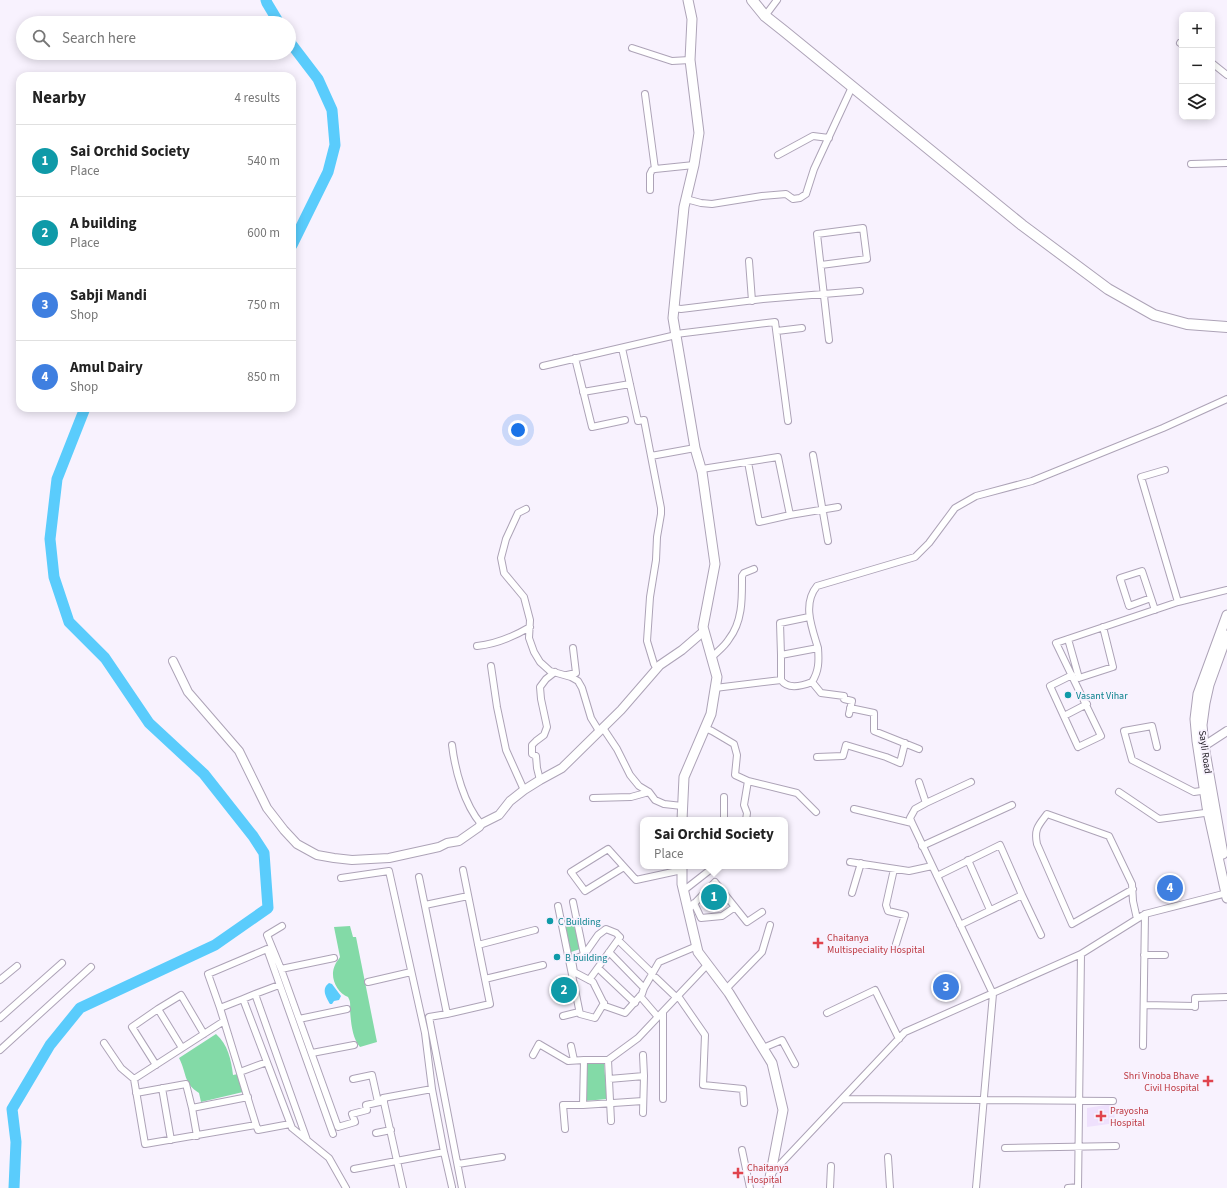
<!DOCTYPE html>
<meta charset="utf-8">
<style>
body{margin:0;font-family:"Source Sans 3",sans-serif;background:#f2f2f2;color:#222}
.controls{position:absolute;right:12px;top:12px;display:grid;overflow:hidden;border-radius:8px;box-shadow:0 2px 10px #0003}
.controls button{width:36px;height:36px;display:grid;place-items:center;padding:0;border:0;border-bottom:1px solid #e0e0e0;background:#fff;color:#222;font:20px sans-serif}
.you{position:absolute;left:518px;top:430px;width:14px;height:14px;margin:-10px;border:3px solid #fff;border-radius:50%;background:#1a73e8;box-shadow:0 0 0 6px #1a73e833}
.badge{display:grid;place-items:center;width:26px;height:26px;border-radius:50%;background:#7c3aed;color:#fff;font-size:13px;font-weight:700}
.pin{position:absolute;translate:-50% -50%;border:2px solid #fff;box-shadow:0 1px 4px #0006}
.popup{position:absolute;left:640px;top:817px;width:148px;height:52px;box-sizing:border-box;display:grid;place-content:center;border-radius:8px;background:#fff;filter:drop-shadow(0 1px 3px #0005);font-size:13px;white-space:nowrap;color:#767676}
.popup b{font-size:15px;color:#222}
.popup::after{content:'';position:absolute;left:50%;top:100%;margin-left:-8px;border:8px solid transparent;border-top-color:#fff}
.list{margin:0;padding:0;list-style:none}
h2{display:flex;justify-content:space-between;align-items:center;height:52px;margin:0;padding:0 16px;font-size:17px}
h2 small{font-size:13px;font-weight:400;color:#767676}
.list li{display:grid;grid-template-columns:26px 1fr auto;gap:12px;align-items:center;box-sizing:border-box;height:72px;padding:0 16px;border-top:1px solid #e0e0e0}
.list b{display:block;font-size:15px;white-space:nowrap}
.list p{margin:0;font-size:13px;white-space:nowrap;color:#767676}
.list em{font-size:13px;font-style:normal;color:#767676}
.icon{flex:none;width:22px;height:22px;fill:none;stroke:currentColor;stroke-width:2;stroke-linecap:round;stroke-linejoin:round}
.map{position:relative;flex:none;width:1227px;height:1188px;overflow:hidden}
.search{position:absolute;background:#fff;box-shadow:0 2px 10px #0003;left:16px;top:16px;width:280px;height:44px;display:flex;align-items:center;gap:10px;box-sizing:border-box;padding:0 14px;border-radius:22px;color:#767676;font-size:15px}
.panel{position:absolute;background:#fff;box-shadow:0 2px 10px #0003;left:16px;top:72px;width:280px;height:340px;border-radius:12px}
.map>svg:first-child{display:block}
.built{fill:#efe1fd}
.green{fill:#83daa7}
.water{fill:#5accfc}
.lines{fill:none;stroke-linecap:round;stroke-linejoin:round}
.river{stroke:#5accfc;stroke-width:11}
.minor-casing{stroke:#ada3b7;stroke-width:8}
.tertiary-casing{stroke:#ada3b7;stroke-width:10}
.secondary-casing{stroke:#ada3b7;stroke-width:11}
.primary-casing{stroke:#ada3b7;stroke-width:12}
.minor{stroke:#fff;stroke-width:6}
.tertiary{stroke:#fff;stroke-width:8}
.secondary{stroke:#fff;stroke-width:9}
.primary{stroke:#fff;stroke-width:10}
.culture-dot{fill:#0f9aa8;stroke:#f8f2fe;stroke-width:1.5}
.health-dot{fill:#e0444e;stroke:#f8f2fe;stroke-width:1.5}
.labels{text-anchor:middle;stroke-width:3.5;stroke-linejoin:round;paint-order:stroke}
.culture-label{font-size:10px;fill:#0d838f;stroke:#f8f2fe;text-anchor:start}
.street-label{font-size:10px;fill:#201c23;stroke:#f8f2fe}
.health-label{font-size:10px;fill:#be3a42;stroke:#f8f2fe;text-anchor:start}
</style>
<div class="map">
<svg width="1227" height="1188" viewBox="0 0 1227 1188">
<rect width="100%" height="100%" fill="#f8f2fe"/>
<path class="built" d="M1112 1104 1116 1123 1087 1127V1108Z"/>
<path class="green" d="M574 925 580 949 571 952 565 926Z
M350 926 353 937H356L377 1042 360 1047C352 1038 351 1022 350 1010 350 1005 351 1002 348 997 337 993 329 977 335 965 336 962 339 959 340 957L334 927Z
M216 1034C228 1045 231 1059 233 1075L238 1074 243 1092 201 1102 199 1093C183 1083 187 1073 179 1058Z
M586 1064H604L607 1099 584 1101Z"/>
<path class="water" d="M329 983 332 984 341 996 339 1000 334 1001 332 1004H330C326 997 321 989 329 983Z"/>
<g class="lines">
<path class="river" d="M266 0 267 3 279 23
M289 41 318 79 332 110 335 145 328 172 292 245
M14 1188 16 1142 12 1109 50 1045 80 1008 215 945 268 908 264 853 253 836 204 774 149 723 105 658 69 622 54 577 50 539 57 479 85 408"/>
<defs>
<path id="minor" d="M765 16 777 0
M1180 43 1182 44
M632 48 672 61 690 60
M1212 63 1227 75
M645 94 655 169 694 165
M778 155 813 136 829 138
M1191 164 1227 163
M650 190V174L652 170 655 169
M686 199 701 203 712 204 762 196 786 194 793 199 800 198 806 194 814 169 852 87
M749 261 752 301
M821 265 867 259 863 228 817 234 829 340
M674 308 681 309 763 299 860 291
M777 331 802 328
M676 334 775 322 788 421
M622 348 638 421 644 420 661 508V514L657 537 656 560 650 597 647 641 654 664 657 669
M575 358 592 427 625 420
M543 366 676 335
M583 392 630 384
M813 455 828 541
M651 456 695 448
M748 462 759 522 790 515
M702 469 778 457 790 515 838 507
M1165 470 1141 477 1178 602
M526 509 518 513 506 539 501 558 504 573 524 597 530 620 529 638 534 652 540 662 550 671 571 677 578 681 582 688 591 718 599 731
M1151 598 1129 606 1120 578 1142 571 1155 610
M1068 639 1079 678 1113 667 1103 627
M477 646C496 644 513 637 530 627
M781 655 780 623 809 617
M712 657C718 651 725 646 729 639 743 621 742 597 742 576L744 573 754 569
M491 666 497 707 506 750 524 790
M567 675 576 673 573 648
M1072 675 1050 686 1078 747 1101 736 1056 643 1178 602 1227 590
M781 680C788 690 802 686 812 682 819 671 819 661 818 648
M812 682 821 693 844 696V699L852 701 849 714
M715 688 781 680V655L818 648C812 628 802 604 817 586L915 557 929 543 955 508 976 496 1032 481 1163 428 1227 399
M850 708 874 713V731L919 749
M1064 716 1087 704
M603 728 617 749 630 775 639 786 649 792 655 800 664 804 682 806
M705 728 712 731 734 744 737 755 735 775 748 781
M452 745C455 770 464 804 481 824
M1157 747 1152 726 1124 731 1132 760 1194 792 1208 790
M817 757 843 756 846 745 886 757 900 763 905 743
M540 780 537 768 536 756 532 754V745L536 741 544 735 547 727 541 699 540 687 546 679 555 672
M1119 792 1159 819 1212 812
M724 797V820
M593 798 631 797 649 792
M926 803 971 782
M854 809 912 823 993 994 976 1188
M746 820 747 813 744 805 748 781 797 793 816 812
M912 823 910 818 915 809 926 803 919 782
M922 846 1012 805
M968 860 990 910
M850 862 909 871 932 866
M624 867 585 891 571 872 608 849 636 880 682 870
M894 869 886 905 888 911 905 915 896 944
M937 876 1000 845 1022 895 960 925
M419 877 447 1014 429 1017 462 1188
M341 878 389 871 425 1033 432 1089 444 1152
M1133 889 1072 924 1037 844C1034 829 1038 826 1047 814L1109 836 1132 884 1133 901 1137 919
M683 891 715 866
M852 893 861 863
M1022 895 1041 935
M573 902 584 955
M694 903 701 918 722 916 735 907
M425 905 468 896
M558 906 580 1014 595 1018 604 1003
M688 910 715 882 747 922 762 912
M282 926 267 935 281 969 338 1127 355 1122 352 1114 367 1110 366 1105 384 1101
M618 940 652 973
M478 945 535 930
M609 952 644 988
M1144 955H1165
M598 968 635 1003
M281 969 334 958
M656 978 677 998
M485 979 543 965
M0 980 17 966
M589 980 620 937 616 933 606 929 598 935 584 955 572 960 574 972 593 982 605 1006 625 1013 642 994 644 988 659 962 697 946
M368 982 411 972
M726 989 762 952 770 925
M255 994 279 985
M640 996 658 1017
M678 996 705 1035 703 1085 743 1089 744 1103
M243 999 255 994 307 1140
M1144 1005 1195 1006
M1195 1007V998L1227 997
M220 1008 208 974 267 949 333 1134
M827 1013 875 990 899 1039
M447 1014 490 1004 463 870
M563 1016 579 1012
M0 1018 62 963
M299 1019 347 1009
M224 1021 134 1079 145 1144 256 1125C244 1086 232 1047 220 1008L243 999 292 1128 329 1158 346 1188
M104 1043 121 1068 134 1079
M571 1046 574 1060
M1143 1046 1145 914
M182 1048 158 1009 181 995 204 1034
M763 1048 782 1040 795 1064
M0 1050 91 967
M312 1053 354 1045
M533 1055 539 1044 568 1061 584 1060
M608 1060 611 1121
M156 1065 132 1027 158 1009
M240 1072 267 1062
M353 1079 372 1075 378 1102
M609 1079 644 1076 643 1055
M162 1088 171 1140
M136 1093 186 1084 192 1108 248 1097
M663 1099V1012
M842 1099 1113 1101
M643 1101 583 1105 584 1060H608L638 1038 707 965
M192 1108 197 1136
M643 1113 644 1076
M256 1125 258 1130 290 1124
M565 1129 563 1105H583
M376 1133 391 1130
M1005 1148 1116 1146
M742 1150 750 1188
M888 1157 890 1188
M458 1164 502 1157
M354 1169 444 1152 452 1187
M771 1174 905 1032 1081 954 1145 914 1227 893
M403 1188 383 1098 432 1089
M830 1188 831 1166
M1068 1188 1078 1187
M1078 1188 1081 954"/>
<path id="tertiary" d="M173 661 188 692 239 751 267 808 284 830 297 844 317 855 334 858 352 860 389 858 439 847 447 843 459 841 479 827 481 824 499 815 510 801 524 790 540 780 562 768 621 710 660 665 682 650 704 631
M1204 746 1227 731"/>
<path id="secondary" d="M1227 615 1198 694 1195 719 1197 741 1207 807 1227 898
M682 820 684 777 711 714 717 677 703 627 715 564 702 472 695 448 673 318 684 207 694 165 699 133 690 60 692 19 688 0
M1223 854 1204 746 1202 725 1205 703 1209 685 1227 635
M682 866V884L698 952 729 993 772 1063 783 1110 768 1188"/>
<path id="primary" d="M752 0 765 16 784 31 1022 225 1108 289 1154 315 1187 324 1227 327"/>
</defs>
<use href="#minor" class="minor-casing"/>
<use href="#tertiary" class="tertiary-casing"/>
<use href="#secondary" class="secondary-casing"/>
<use href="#primary" class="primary-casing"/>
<use href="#minor" class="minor"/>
<use href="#tertiary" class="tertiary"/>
<use href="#secondary" class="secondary"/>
<use href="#primary" class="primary"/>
</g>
<g class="culture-dot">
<circle cx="1068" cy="695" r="4"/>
<circle cx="550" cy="921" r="4"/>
<circle cx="557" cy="957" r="4"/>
</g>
<g class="health-dot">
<path d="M816 937h4v4h4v4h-4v4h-4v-4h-4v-4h4z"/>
<path d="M1206 1075h4v4h4v4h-4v4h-4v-4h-4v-4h4z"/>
<path d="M1099 1110h4v4h4v4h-4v4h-4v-4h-4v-4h4z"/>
<path d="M736 1167h4v4h4v4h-4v4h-4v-4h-4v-4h4z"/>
</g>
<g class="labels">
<g class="culture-label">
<text x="1076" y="699">Vasant Vihar</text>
<text x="558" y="925">C Building</text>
<text x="565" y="961">B building</text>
</g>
<g class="street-label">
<text transform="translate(1206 752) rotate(82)" y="4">Sayli Road</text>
</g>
<g class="health-label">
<text x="827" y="941">Chaitanya<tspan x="827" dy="12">Multispeciality Hospital</tspan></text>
<text x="1199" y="1079" text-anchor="end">Shri Vinoba Bhave<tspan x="1199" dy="12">Civil Hospital</tspan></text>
<text x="1110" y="1114">Prayosha<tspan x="1110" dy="12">Hospital</tspan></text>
<text x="747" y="1171">Chaitanya<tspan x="747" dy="12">Hospital</tspan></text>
</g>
</g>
</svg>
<div class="controls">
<button>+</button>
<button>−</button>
<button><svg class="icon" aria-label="layers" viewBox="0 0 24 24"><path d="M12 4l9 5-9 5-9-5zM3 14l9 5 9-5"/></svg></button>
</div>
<div class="you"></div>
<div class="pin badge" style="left:714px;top:897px;background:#0f9aa8">1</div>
<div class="popup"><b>Sai Orchid Society</b>Place</div>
<div class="pin badge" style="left:564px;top:990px;background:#0f9aa8">2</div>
<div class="pin badge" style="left:946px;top:987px;background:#3f7fe0">3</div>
<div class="pin badge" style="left:1170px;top:888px;background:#3f7fe0">4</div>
<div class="search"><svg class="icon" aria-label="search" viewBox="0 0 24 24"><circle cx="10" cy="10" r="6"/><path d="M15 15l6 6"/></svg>Search here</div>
<section class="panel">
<h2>Nearby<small>4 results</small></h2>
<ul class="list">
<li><span class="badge" style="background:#0f9aa8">1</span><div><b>Sai Orchid Society</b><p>Place</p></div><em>540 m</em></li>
<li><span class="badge" style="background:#0f9aa8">2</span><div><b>A building</b><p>Place</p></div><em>600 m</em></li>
<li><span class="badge" style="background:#3f7fe0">3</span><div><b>Sabji Mandi</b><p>Shop</p></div><em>750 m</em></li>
<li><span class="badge" style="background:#3f7fe0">4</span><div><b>Amul Dairy</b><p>Shop</p></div><em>850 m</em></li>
</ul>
</section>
</div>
